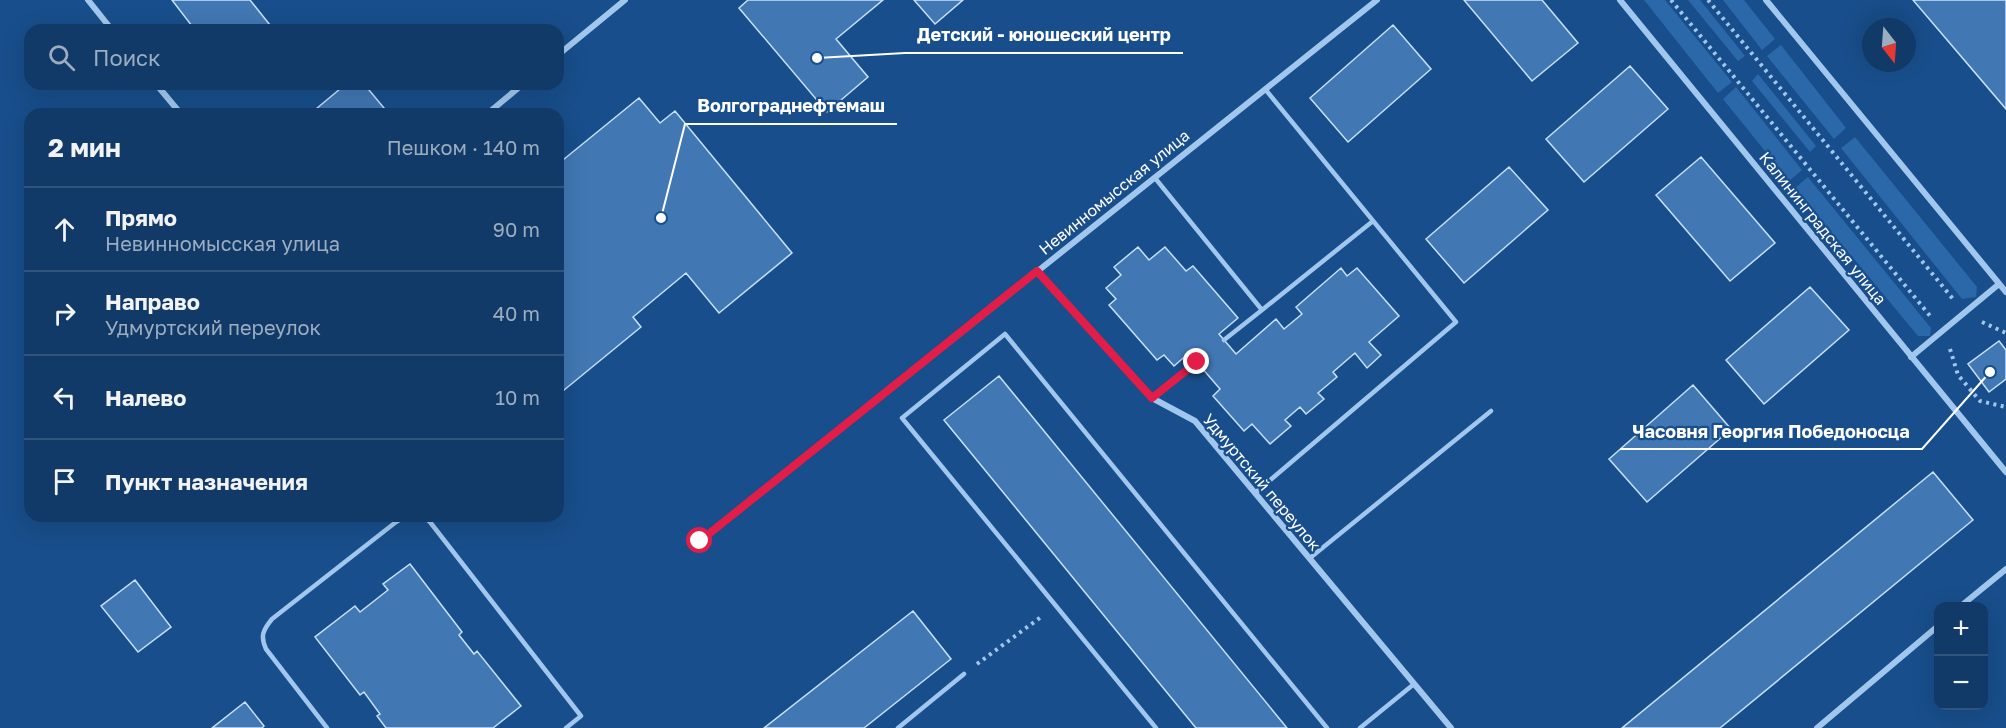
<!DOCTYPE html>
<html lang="ru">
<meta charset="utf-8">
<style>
body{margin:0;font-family:"Golos Text",sans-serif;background:#1b416e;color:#f1f3f6}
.controls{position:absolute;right:18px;bottom:18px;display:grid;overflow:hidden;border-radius:12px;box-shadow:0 6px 24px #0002}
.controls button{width:54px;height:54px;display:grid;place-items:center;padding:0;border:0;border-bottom:2px solid #31547c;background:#123a68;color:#f1f3f6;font:30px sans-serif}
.compass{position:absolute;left:1862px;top:18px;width:54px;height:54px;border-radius:50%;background:#123a68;box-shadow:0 6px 24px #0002;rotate:163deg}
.stop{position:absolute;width:18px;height:18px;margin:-14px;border:4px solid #e11d48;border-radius:50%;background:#fff}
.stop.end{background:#e11d48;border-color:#fff;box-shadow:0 2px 6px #0008}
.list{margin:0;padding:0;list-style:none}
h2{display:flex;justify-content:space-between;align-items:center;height:78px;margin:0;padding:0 24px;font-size:26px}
h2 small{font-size:20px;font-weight:400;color:#9cadc0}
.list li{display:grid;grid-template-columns:39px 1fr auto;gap:18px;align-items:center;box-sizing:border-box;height:84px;padding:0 24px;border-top:2px solid #31547c}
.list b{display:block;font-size:22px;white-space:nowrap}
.list p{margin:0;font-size:20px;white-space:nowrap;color:#9cadc0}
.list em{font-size:20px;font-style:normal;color:#9cadc0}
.icon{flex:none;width:33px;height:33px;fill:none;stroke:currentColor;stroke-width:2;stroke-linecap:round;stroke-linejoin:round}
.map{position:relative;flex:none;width:2006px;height:728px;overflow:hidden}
.search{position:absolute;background:#123a68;box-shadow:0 6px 24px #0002;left:24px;top:24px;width:540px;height:66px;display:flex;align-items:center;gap:15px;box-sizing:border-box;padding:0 21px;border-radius:18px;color:#9cadc0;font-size:22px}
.panel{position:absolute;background:#123a68;box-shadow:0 6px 24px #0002;left:24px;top:108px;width:540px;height:414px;border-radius:18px}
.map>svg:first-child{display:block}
.green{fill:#2b68a9}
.building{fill:#4177b3;stroke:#c8e0fa;stroke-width:1.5}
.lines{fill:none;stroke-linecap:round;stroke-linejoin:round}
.path{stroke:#a2c7ee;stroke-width:4;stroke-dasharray:3 4.5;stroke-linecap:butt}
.lane{stroke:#a2c7ee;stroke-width:4.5}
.street{stroke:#a2c7ee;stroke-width:6}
.route{stroke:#e11d48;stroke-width:8}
.labels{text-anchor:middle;stroke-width:4.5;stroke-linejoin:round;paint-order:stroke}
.street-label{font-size:16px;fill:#fff;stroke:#184e8b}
.leader{fill:none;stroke:#fff;stroke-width:2}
.callout-dot{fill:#fff;stroke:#184e8b;stroke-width:2}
.callout-label{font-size:18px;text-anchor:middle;font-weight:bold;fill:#fff;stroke:#184e8b;stroke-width:4.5;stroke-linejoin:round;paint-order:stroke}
</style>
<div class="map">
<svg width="2006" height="728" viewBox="0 0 2006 728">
<rect width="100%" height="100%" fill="#184e8b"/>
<path class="green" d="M1644 0H1665L1732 82 1718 93Z
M1688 0H1700L1745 56 1738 61Z
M1723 0H1744L1775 39 1762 50Z
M1781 45 1846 128 1834 139 1767 56Z
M1758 74 1816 146 1810 152 1752 81Z
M1736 87 1802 170 1789 181 1723 99Z
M1855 137 1977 287 1976 297 1962 299 1841 148Z
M1808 177 1931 328 1930 336H1918L1795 188Z"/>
<path class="building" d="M172 0H250L274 30H195Z
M748 0H883L836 39 868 77 827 112 739 8Z
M914 0H963L935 24Z
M1464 0H1542L1578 43 1532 81Z
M1913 0H2006V109Z
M1393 25 1431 69 1348 142 1310 98Z
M1630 66 1668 109 1584 182 1546 139Z
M346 84H364L389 114H310Z
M639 98 660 123 675 111 792 253 719 313 686 273 633 317 641 327 558 395V164Z
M1701 157 1775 243 1730 281 1656 195Z
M1509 167 1548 210 1464 283 1426 239Z
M1138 247 1149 260 1165 247 1186 271 1193 266 1238 318 1219 334 1236 354 1276 319 1284 329 1302 314 1296 307 1341 268 1347 276 1357 268 1399 316 1369 342 1381 355 1367 368 1355 353 1333 372 1337 377 1318 393 1324 399 1306 414 1300 407 1285 420 1291 426 1270 444 1252 424 1244 431 1213 396 1220 389 1189 353 1174 366 1164 355 1157 360 1109 305 1116 299 1106 288 1121 275 1114 267Z
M1810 287 1849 330 1764 404 1726 360Z
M1999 341 2006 350V379L1989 392 1968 364Z
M999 376 1287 728H1196L944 420Z
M1693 385 1731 429 1647 502 1609 459Z
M1933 472 1973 520 1720 728H1622Z
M410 564 462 632 459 635 474 654 477 651 521 706 493 728H386L377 716 380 714 364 692 360 695 315 637 355 606 360 612 388 590 383 584Z
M135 580 171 627 138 652 101 606Z
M913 611 951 659 864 728H764Z
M245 702 264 726 262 728H212Z"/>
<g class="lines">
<path class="path" d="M1671 0 1931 317
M1708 0 1953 299
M1982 322 2006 333
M1950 349 1958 375 1980 401 2006 407
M977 664 1041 617"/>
<path class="lane" d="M1155 178 1262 310 1373 221
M1224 340 1262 310
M1152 398 1197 362
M1255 493 1456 322 1265 89
M422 516 430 522 581 716 566 728
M1310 558 1491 411
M327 728 266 649C260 636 263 630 272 619L396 522 406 516
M898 728 964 674
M1156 728 902 418 1005 334 1327 728
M1360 728 1414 684"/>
<path class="street" d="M88 0 112 30
M1620 0 2006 472
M1766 0 2006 292
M558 55 625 0
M156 84 181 114
M487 114 523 84
M1037 271 1152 398 1195 421 1451 728
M1911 357 1999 284
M558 436H560
M700 541 1377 0
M1961 606 2006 569
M1817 728 1938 626"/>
</g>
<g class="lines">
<path class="route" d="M700 541 1037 271 1152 398 1197 362"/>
</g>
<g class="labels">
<g class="street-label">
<text transform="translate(1114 192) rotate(-39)" y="6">Невинномысская улица</text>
<text transform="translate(1823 228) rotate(51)" y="6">Калининградская улица</text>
<text transform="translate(1262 482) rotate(50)" y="6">Удмуртский переулок</text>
</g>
</g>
<path class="leader" d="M817 58L905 53H1183M661 218L685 124H897M1990 372L1922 449H1620"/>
<g class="callout-dot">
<circle cx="817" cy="58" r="6"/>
<circle cx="661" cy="218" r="6"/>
<circle cx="1990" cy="372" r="6"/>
</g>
<g class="callout-label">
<text x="1044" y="41">Детский - юношеский центр</text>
<text x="791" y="112">Волгограднефтемаш</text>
<text x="1771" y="438">Часовня Георгия Победоносца</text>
</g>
</svg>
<div class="controls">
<button>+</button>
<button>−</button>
</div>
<svg class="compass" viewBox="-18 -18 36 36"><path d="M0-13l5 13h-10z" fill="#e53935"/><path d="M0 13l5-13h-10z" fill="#9cadc0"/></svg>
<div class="stop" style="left:700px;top:541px"></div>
<div class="stop end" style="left:1197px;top:362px"></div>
<div class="search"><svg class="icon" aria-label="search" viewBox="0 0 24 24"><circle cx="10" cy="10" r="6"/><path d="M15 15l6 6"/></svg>Поиск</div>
<section class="panel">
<h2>2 мин<small>Пешком · 140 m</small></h2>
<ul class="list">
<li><svg class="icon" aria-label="ahead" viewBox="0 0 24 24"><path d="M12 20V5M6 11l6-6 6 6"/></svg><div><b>Прямо</b><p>Невинномысская улица</p></div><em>90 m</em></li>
<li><svg class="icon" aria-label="right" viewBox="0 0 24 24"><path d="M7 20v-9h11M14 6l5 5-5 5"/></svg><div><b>Направо</b><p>Удмуртский переулок</p></div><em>40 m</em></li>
<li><svg class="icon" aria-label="left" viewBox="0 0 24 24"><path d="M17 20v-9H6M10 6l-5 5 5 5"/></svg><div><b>Налево</b></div><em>10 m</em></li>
<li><svg class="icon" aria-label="arrive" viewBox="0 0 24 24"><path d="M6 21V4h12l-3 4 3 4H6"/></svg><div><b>Пункт назначения</b></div></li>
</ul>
</section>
</div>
